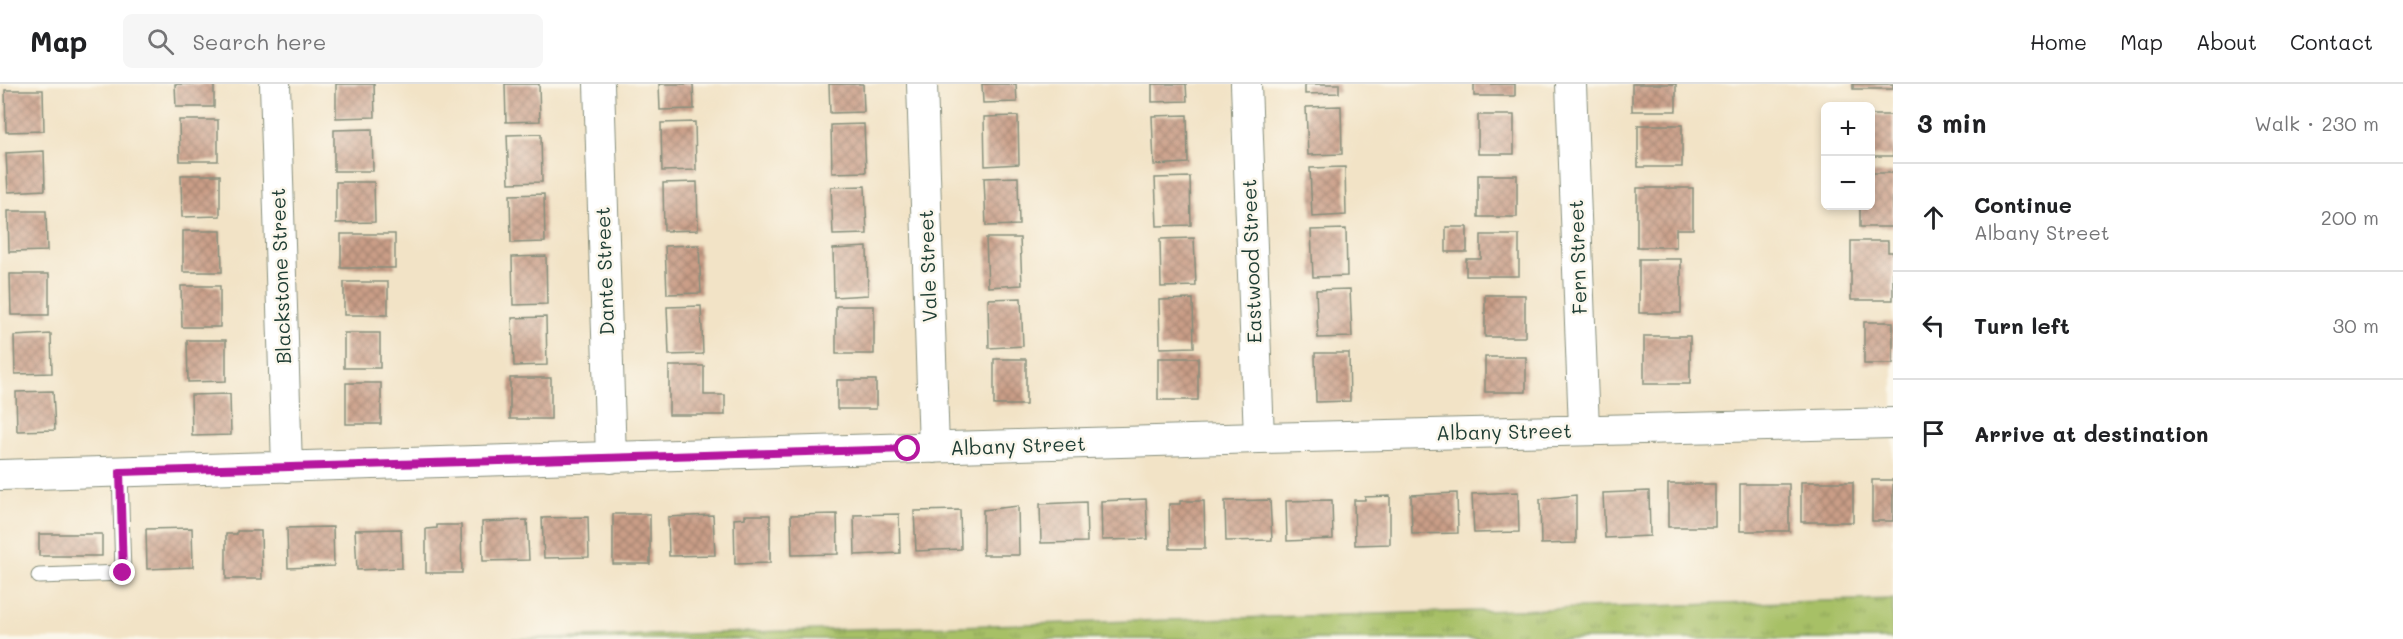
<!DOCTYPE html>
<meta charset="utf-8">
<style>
body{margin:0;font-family:Mali,sans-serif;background:#f6f6f6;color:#202124}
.controls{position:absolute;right:18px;top:18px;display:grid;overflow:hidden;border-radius:9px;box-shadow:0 3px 9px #0003}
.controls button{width:54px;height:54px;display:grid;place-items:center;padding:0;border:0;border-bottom:2px solid #e0e0e0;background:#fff;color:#202124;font:30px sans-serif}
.stop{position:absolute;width:18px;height:18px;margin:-14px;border:4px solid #b5179e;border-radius:50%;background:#fff}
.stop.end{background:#b5179e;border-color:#fff;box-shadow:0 2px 6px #0008}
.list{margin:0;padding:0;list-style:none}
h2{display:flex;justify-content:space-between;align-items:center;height:78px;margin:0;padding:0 24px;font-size:26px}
h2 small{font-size:20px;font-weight:400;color:#757577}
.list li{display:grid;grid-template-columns:39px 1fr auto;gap:18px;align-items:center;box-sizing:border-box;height:108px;padding:0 24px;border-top:2px solid #e0e0e0}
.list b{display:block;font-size:22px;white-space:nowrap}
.list p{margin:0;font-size:20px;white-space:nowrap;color:#757577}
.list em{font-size:20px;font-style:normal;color:#757577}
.icon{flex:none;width:33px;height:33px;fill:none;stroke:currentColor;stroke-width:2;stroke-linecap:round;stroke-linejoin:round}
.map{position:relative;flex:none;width:1893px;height:555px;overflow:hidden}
header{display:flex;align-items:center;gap:36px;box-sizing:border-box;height:84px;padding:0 30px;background:#fff;border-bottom:2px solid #e0e0e0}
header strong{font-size:28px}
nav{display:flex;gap:33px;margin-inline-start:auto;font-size:21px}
.search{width:420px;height:54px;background:#f6f6f6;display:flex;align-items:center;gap:15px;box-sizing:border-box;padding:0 21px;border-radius:9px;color:#757577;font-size:22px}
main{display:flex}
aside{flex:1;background:#fff}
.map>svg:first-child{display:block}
.grass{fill:url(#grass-tufts);stroke:#637e4d;stroke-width:1.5}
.building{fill:url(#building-cross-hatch)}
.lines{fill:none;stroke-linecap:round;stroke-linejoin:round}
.lane-casing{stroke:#88907d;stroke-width:17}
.street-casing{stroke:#88907d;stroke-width:32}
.lane{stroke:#fff;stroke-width:15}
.street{stroke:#fff;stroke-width:30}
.route{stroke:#b5179e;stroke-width:8}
.labels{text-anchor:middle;stroke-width:5;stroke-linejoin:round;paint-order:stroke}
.street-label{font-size:20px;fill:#1f3d34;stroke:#fbf7ec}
</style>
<header>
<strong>Map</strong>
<div class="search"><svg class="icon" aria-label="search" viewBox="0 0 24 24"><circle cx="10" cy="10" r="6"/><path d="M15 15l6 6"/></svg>Search here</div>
<nav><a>Home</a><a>Map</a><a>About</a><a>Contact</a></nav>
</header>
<main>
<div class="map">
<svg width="1893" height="555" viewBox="0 0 1893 555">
<defs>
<pattern id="grass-tufts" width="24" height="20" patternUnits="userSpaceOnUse" patternTransform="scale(1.5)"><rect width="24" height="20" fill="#a7c066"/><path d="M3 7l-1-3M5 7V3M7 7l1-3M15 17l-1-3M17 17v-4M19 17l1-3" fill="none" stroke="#879d55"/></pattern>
<pattern id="building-cross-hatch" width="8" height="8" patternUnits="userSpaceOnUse" patternTransform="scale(1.5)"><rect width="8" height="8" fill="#ca9e87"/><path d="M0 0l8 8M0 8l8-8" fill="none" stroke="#a3826f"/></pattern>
</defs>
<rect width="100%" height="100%" fill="#fbf7ec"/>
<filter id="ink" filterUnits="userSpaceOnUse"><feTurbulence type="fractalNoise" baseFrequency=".0167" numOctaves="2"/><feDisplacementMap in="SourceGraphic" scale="12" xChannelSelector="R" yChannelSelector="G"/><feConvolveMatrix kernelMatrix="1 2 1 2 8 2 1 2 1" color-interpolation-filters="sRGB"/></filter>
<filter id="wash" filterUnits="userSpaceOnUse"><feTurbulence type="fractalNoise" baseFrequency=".008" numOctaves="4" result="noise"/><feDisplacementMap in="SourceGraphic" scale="24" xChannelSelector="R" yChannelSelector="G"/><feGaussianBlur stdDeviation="1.35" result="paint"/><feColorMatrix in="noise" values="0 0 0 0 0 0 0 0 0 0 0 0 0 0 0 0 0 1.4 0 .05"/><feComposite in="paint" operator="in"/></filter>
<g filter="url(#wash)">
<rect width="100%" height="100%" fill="#f2e3c6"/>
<path class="grass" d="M1893 515V555H511Z"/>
<g id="blocks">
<path class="building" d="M175 0H214V23H176Z
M336 0H374L375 33 336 34Z
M505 0H539L540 37 506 38Z
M659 0H693L694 25 660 26Z
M829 0H863L864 28 830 29Z
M982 0H1016L1017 18 983 19Z
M1152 0H1186L1187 17 1152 18Z
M1305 0H1339V9L1305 10Z
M1474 0H1515V12H1474Z
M1632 0H1676V27H1632Z
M1853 0H1893V5H1853Z
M5 6H43L44 47 6 48Z
M1341 22 1342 70 1308 71 1306 23Z
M1187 31 1188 79 1154 81 1152 32Z
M1478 31H1514V70H1478Z
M1870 31H1893V72H1870Z
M1018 32 1019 80 985 82 984 33Z
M179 36H218V77H180Z
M695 38 696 86 662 87 661 39Z
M864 40 866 88 832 89 831 41Z
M1638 41H1682V83H1638Z
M372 45 373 87H334V46Z
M541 50 542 98 509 99 507 51Z
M44 67 45 106 8 108 6 69Z
M1345 83 1346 131 1312 133 1310 84Z
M1870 89H1893V143H1860V122H1870Z
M181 91H220V132L182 133Z
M1478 91H1517V133H1478Z
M1018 93 1019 141 986 142 984 94Z
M1190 93 1191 141 1157 142 1155 94Z
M336 98H374L375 138 336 139Z
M697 98 698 146 664 147 663 99Z
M865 102 867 150 833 151 831 103Z
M1637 104H1693V145H1676V163H1637Z
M544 110 545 158 511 159 510 111Z
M8 127H46L47 167 9 168Z
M1446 143H1467V168H1446Z
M1346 145 1347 192 1313 193 1311 146Z
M183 147H221L222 188H183Z
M341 150H395V184H341Z
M1481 151H1519V192H1466V175H1481Z
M986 154H1020L1022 201 988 203Z
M1194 154 1196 202 1161 203 1160 155Z
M1851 157H1888V168H1893V216H1851Z
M699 161 701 209 667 210 665 162Z
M867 163 868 211 834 213 833 165Z
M546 172 547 220 513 221 512 173Z
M1639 175H1681V229H1639Z
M10 190H49V231H11Z
M344 198H388V231H344Z
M181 202H220V243H182Z
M1350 205 1352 253 1318 254 1316 206Z
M1485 211H1525V253H1485Z
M1021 214 1023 262 989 264 988 215Z
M1193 215 1194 263 1160 264 1159 216Z
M701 222 703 270 669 271 667 223Z
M836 222H874V270H836Z
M546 233 547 281 514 282 512 234Z
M1864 238H1893V280H1864Z
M344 249H380V284H344Z
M51 250 52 289 15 290 14 252Z
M1644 252H1690V300H1644Z
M187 256H226V297L188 298Z
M1315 269H1349L1350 317 1316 318Z
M1485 273H1526V308H1485Z
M1158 274H1198V316H1158Z
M994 275H1026V321H994Z
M669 282H704V311H725V331H669Z
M510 294H551V335H510Z
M837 296H876V325H837Z
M346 299H381V340H346Z
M53 307 55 346 17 347 16 308Z
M230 310 231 351 192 352 191 311Z
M1872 396H1893V437H1872Z
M1801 398H1853V438H1801Z
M1668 400H1715V443H1668Z
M1740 400H1789V447H1740Z
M1649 407 1650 452 1605 454 1603 409Z
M1518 408 1519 448 1474 449 1472 410Z
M1457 409 1458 449 1412 450 1411 411Z
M1576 411V459L1541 460 1540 415Z
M1390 412V460L1355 461 1354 416H1365V413Z
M1146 415 1148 455 1102 456 1101 417Z
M1270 416 1272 456 1226 457 1225 417Z
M1332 416 1333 455 1287 457 1286 417Z
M1180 417H1204L1205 465H1170L1169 420H1180Z
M1086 418 1087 458 1041 459 1040 420Z
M1018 422 1019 471H983V426Z
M960 426 961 465 916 467 914 427Z
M613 430H650V480H613Z
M837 430 838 470 792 471 791 431Z
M899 430 900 469 855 471 854 431Z
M713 431 715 471 669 472 668 433Z
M745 431H770V479L735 480 734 435 745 434Z
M588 433 589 473 544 474 542 434Z
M527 436 529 476 483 477 482 438Z
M437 441H461L462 489H426V445L437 444Z
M333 443 334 482 288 484 287 444Z
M192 444 193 483 147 485 146 445Z
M401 445 402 484 357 486 355 446Z
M237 447H261L262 495H226V450H237Z
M39 450H102V472H39Z"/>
</g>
</g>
<g filter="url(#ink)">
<use href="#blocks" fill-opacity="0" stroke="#88907d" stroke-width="1.5"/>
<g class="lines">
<defs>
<path id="lane" d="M39 492 123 489 120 388"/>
<path id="street" d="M275 0 287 383
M599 0 611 374
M922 0 934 364
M1246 0 1259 354
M1571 0 1584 345
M0 391 1259 354 1893 339"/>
</defs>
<use href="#lane" class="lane-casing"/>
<use href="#street" class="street-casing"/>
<use href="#lane" class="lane"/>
<use href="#street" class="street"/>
</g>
</g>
<g class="lines" filter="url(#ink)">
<path class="route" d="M123 489 120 388 908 365"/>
</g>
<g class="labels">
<g class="street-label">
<text transform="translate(1578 173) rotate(-92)" y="7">Fern Street</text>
<text transform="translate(1252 177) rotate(-92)" y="7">Eastwood Street</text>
<text transform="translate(928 182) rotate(-92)" y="7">Vale Street</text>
<text transform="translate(605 187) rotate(-92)" y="7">Dante Street</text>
<text transform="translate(281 192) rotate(-92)" y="7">Blackstone Street</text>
<text transform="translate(1504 348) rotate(-1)" y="7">Albany Street</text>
<text transform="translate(1018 362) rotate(-2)" y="7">Albany Street</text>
</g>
</g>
</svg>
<div class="controls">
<button>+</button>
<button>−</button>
</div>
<div class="stop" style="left:908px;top:365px"></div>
<div class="stop end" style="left:123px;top:489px"></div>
</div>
<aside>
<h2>3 min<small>Walk · 230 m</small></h2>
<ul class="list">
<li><svg class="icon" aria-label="ahead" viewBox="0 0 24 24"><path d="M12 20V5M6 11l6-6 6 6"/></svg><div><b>Continue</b><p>Albany Street</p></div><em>200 m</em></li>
<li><svg class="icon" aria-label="left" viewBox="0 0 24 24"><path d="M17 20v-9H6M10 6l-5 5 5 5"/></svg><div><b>Turn left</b></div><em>30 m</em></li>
<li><svg class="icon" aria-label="arrive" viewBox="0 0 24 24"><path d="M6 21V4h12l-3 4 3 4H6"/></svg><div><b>Arrive at destination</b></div></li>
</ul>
</aside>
</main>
